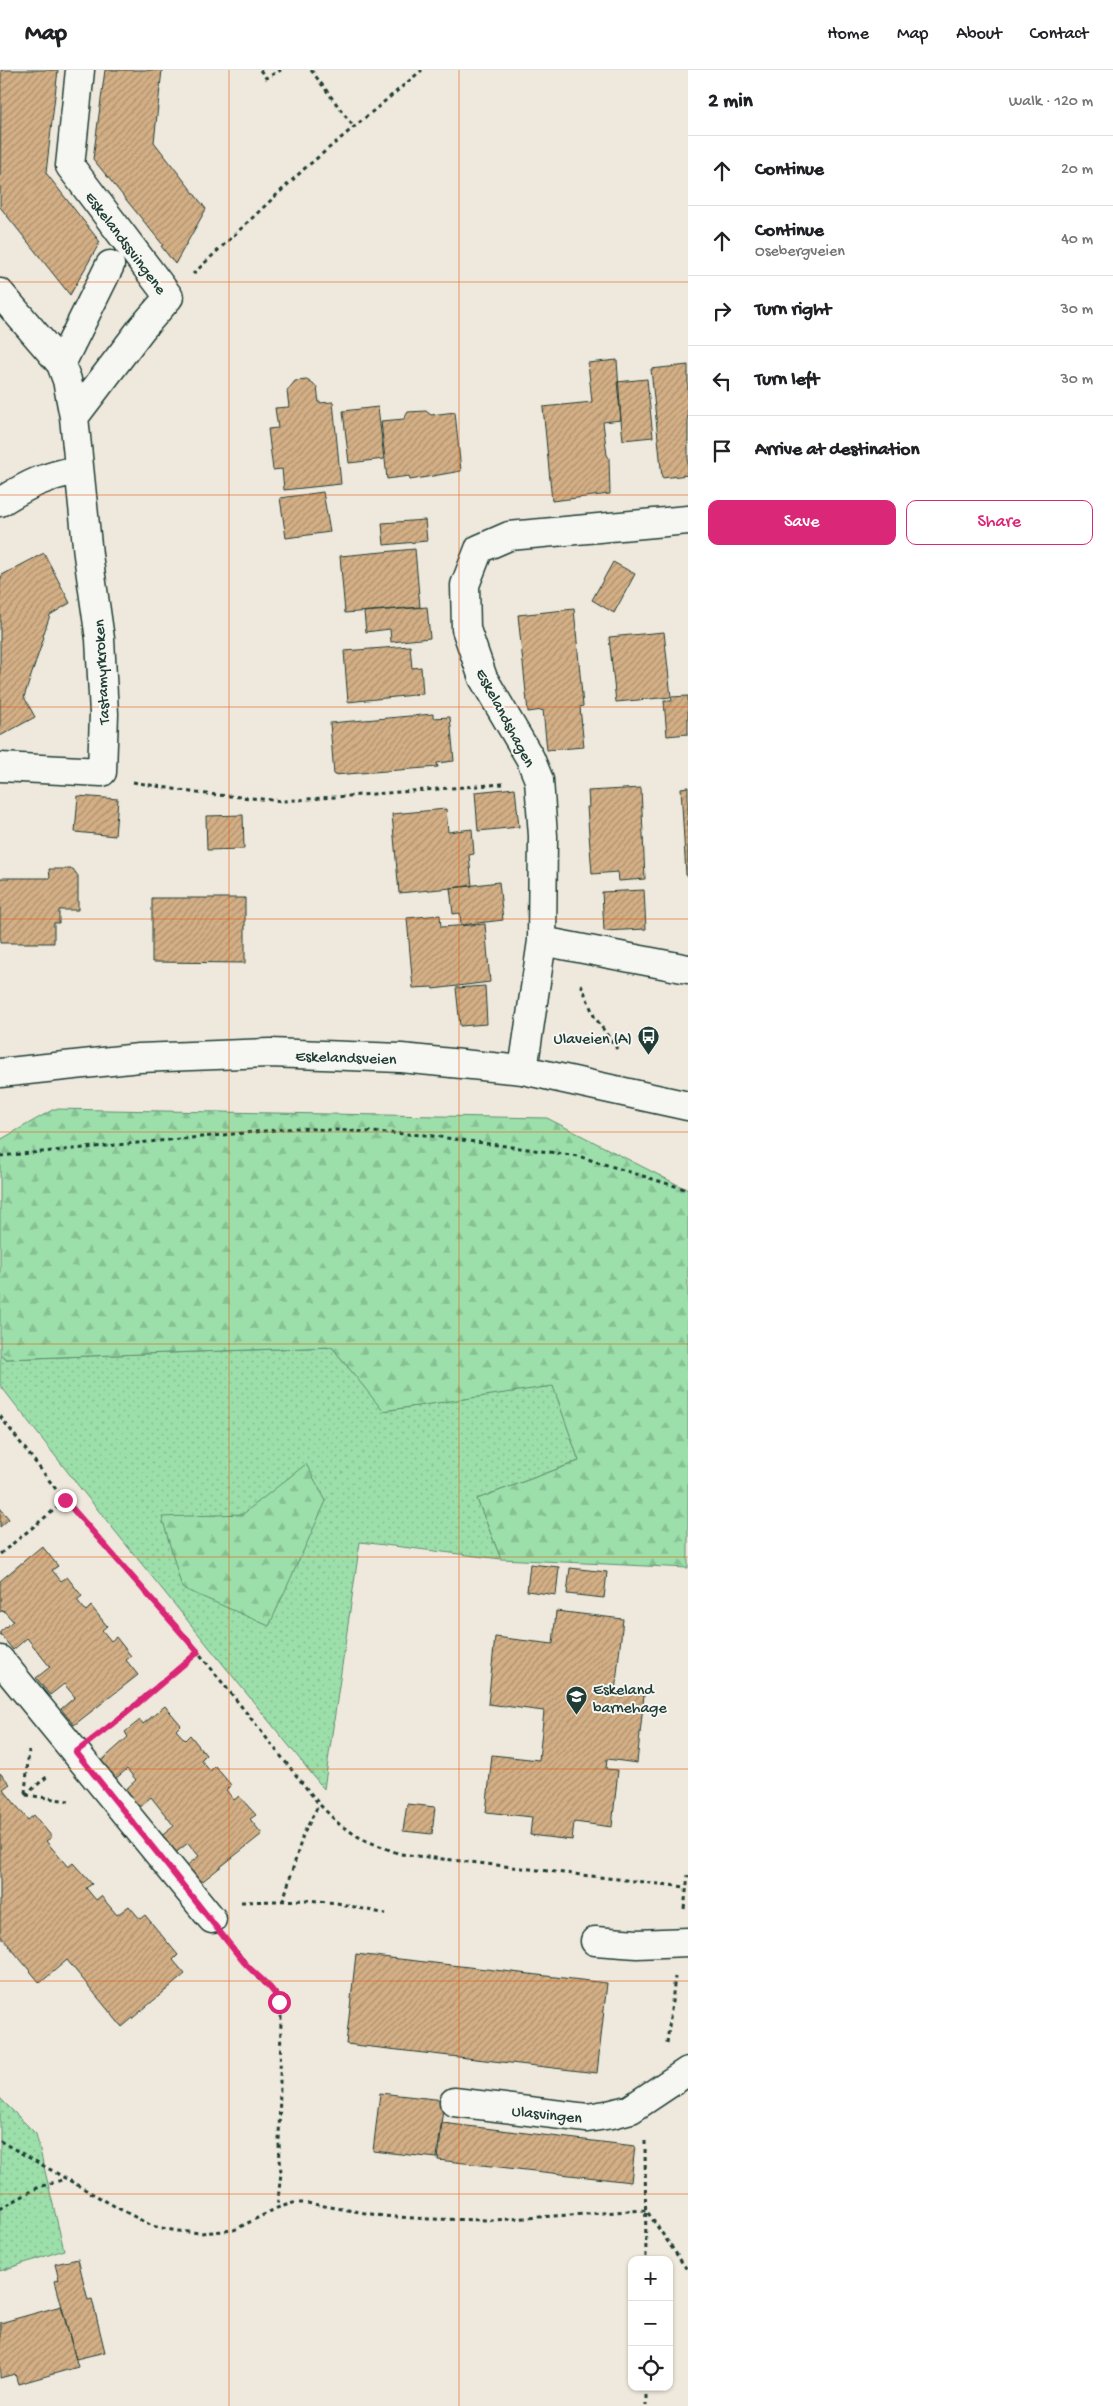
<!DOCTYPE html>
<meta charset="utf-8">
<style>
body{margin:0;font-family:"Gochi Hand",sans-serif;background:#f6f6f6;color:#202124}
.controls{position:absolute;right:15px;bottom:15px;display:grid;overflow:hidden;border-radius:10px;box-shadow:0 1px 4px #0004}
.controls button{width:45px;height:45px;display:grid;place-items:center;padding:0;border:0;border-bottom:1px solid #e0e0e0;background:#fff;color:#202124;font:25px sans-serif}
.stop{position:absolute;width:15px;height:15px;margin:-11px;border:4px solid #db2777;border-radius:50%;background:#fff}
.stop.end{background:#db2777;border-color:#fff;box-shadow:0 1px 5px #0008}
.list{margin:0;padding:0;list-style:none}
h2{display:flex;justify-content:space-between;align-items:center;height:65px;margin:0;padding:0 20px;font-size:21px}
h2 small{font-size:16px;font-weight:400;color:#757577}
.list li{display:grid;grid-template-columns:32px 1fr auto;gap:15px;align-items:center;box-sizing:border-box;height:70px;padding:0 20px;border-top:1px solid #e0e0e0}
.list b{display:block;font-size:19px;white-space:nowrap}
.list p{margin:0;font-size:16px;white-space:nowrap;color:#757577}
.list em{font-size:16px;font-style:normal;color:#757577}
.actions{display:flex;gap:10px;padding:15px 20px}
.actions a{flex:1;padding:11px 0;border:1px solid #db2777;border-radius:10px;text-align:center;font-size:18px;color:#db2777}
.actions .main{background:#db2777;color:#fff}
.icon{flex:none;width:28px;height:28px;fill:none;stroke:currentColor;stroke-width:2;stroke-linecap:round;stroke-linejoin:round}
.map{position:relative;flex:none;width:688px;height:2336px;overflow:hidden}
header{display:flex;align-items:center;gap:30px;box-sizing:border-box;height:70px;padding:0 25px;background:#fff;border-bottom:1px solid #e0e0e0}
header strong{font-size:24px}
nav{display:flex;gap:28px;margin-inline-start:auto;font-size:18px}
main{display:flex}
aside{flex:1;background:#fff}
.map>svg:first-child{display:block}
.grass{fill:url(#grass-dots);stroke:#5e8e6f}
.forest{fill:url(#forest-firs);stroke:#5e8e6f}
.building{fill:url(#building-hatch);stroke:#1f3d34}
.lines{fill:none;stroke-linecap:round;stroke-linejoin:round}
.minor-casing{stroke:#1f3d34;stroke-width:31}
.major-casing{stroke:#1f3d34;stroke-width:31}
.path{stroke:#1f3d34;stroke-width:3;stroke-dasharray:4 4;stroke-linecap:butt}
.minor{stroke:#f6f6f2;stroke-width:28}
.major{stroke:#f6f6f2;stroke-width:28}
.route{stroke:#db2777;stroke-width:6}
.grid{fill:none;stroke:#de580e;stroke-width:1;stroke-opacity:0.55}
.labels{text-anchor:middle;stroke-width:4;stroke-linejoin:round;paint-order:stroke}
.street-label{font-size:16px;fill:#1f3d34;stroke:#f6f6f2}
.poi-label{font-size:16px;fill:#1f3d34;stroke:#f6f6f2;text-anchor:end}
</style>
<header>
<strong>Map</strong>
<nav><a>Home</a><a>Map</a><a>About</a><a>Contact</a></nav>
</header>
<main>
<div class="map">
<svg width="688" height="2336" viewBox="0 0 688 2336">
<defs>
<pattern id="grass-dots" width="8" height="8" patternUnits="userSpaceOnUse" patternTransform="scale(1.25)"><rect width="8" height="8" fill="#9cdfaa"/><path d="M2 2h.1M6 6h.1" fill="none" stroke="#86c093" stroke-width="1.8" stroke-linecap="round"/></pattern>
<pattern id="forest-firs" width="22" height="20" patternUnits="userSpaceOnUse" patternTransform="scale(1.25)"><rect width="22" height="20" fill="#9cdfaa"/><path d="M5 1l3.5 6h-7zM16 11l3.5 6h-7z" fill="#86c093"/></pattern>
<pattern id="building-hatch" width="6" height="6" patternUnits="userSpaceOnUse" patternTransform="scale(1.25)"><rect width="6" height="6" fill="#d4af86"/><path d="M-1 1l2-2M0 6l6-6M5 7l2-2" fill="none" stroke="#ab906e"/></pattern>
</defs>
<rect width="100%" height="100%" fill="#efe8dc"/>
<filter id="ink" filterUnits="userSpaceOnUse"><feTurbulence type="fractalNoise" baseFrequency=".02" numOctaves="2"/><feDisplacementMap in="SourceGraphic" scale="10" xChannelSelector="R" yChannelSelector="G"/><feConvolveMatrix kernelMatrix="1 2 1 2 8 2 1 2 1" color-interpolation-filters="sRGB"/></filter>
<g filter="url(#ink)">
<path class="grass" d="M332 1277 384 1341 554 1315 579 1391 477 1429 501 1489 360 1472 324 1719 81 1419 0 1315V1284L6 1289Z
M0 2028 36 2064 64 2180 0 2201Z"/>
<path class="forest" d="M54 1039 547 1048 688 1120V1498L501 1489 477 1429 579 1391 553 1316 383 1341 332 1277 6 1289 0 1284V1070Z
M306 1394 326 1431 269 1556 182 1518 162 1447 243 1444Z"/>
<path class="building" d="M1 0H58L46 103 100 172 70 225 0 137Z
M105 0H162L154 72 206 139 175 194 161 176 163 175 93 89Z
M617 290 621 350 603 352 607 385 609 388 610 424 552 431 543 337 592 332 588 293Z
M688 295V405L662 408 651 299Z
M647 309 653 367 623 370 617 312Z
M307 310 317 317 319 333 333 332 341 414 284 420 282 399 273 400 268 359 278 358 275 338 289 337 287 321 295 311Z
M378 337 384 389 349 393 343 341Z
M426 341 431 345 455 342 461 401 410 410 409 406 387 409 381 351 404 349 408 342Z
M323 422 330 462 286 468 280 428Z
M425 450 427 471 384 475 382 453Z
M415 479 420 537 345 543 340 486Z
M44 483 70 533 50 545 43 566 44 567 24 627 35 647 0 666V513L2 505Z
M613 492 635 504 614 543 592 530Z
M427 537 430 568 391 572 390 559 366 562 364 542Z
M574 539 583 636 580 637 584 677 547 680 543 640 528 642 518 545Z
M664 562 671 627 616 632 609 567Z
M410 576 412 598 421 597 423 624 348 632 344 581Z
M688 626V664L667 666 664 631H672L671 627Z
M433 644V648L450 647 454 691 437 693 438 697 334 705 330 653Z
M688 717V805H686L681 718Z
M515 718 519 757 478 761 475 722Z
M641 718 645 809 619 811 618 802 592 804 587 737H589L588 721Z
M78 726 118 729 115 766 75 762Z
M446 739 448 762 472 759 474 784 469 785 472 816 399 823 392 744Z
M243 745 244 779 207 780 206 746Z
M49 799H73L78 806V840H59V853H54V873H0V808H50Z
M499 812 503 850 461 855 460 843 453 844 450 818Z
M644 820 646 859 604 861 602 822Z
M152 828H245V893L152 892Z
M440 845 441 857 485 854 490 912 433 919 432 917 413 918 407 848Z
M485 916 487 954 460 956 456 918Z
M0 1438 9 1449 0 1457Z
M42 1476 58 1496 52 1500 61 1511 67 1507 82 1526 77 1530 86 1541 91 1536 107 1556 102 1560 111 1571 116 1567 131 1586 126 1590 138 1605 74 1655 61 1639 75 1627 64 1614 50 1625 36 1608 50 1597 27 1568 13 1580 0 1564V1562L13 1551 3 1540 0 1542V1511Z
M530 1494 559 1497 556 1525 527 1521Z
M570 1498 607 1502 604 1528 567 1524Z
M556 1541 623 1549 615 1622 644 1625 637 1693 607 1689 606 1699 618 1700 612 1757 574 1752 572 1770 530 1765 532 1747 486 1742 492 1685 539 1690 544 1641 488 1634 495 1567 553 1574Z
M165 1636 181 1655 176 1660 185 1670 190 1665 206 1685 201 1690 210 1701 215 1696 231 1715 226 1720 234 1730 239 1726 256 1745 250 1749 262 1764 199 1814 185 1797 199 1786 188 1773 174 1784 160 1767 174 1756 151 1727 137 1739 123 1722 136 1710 127 1699 114 1710 99 1693 128 1667 125 1662 140 1650 143 1654Z
M0 1703 10 1714 3 1719 28 1750 34 1745 52 1767 46 1771 68 1797 73 1793 92 1814 86 1818 96 1830 101 1826 117 1845 129 1836 140 1849 145 1845 178 1885 173 1890 185 1904 122 1957 67 1890 40 1913 0 1865Z
M407 1734 435 1737 432 1764 403 1761Z
M356 1884 607 1913 597 2003 346 1974Z
M380 2023 444 2030 437 2088 373 2081Z
M442 2053 635 2076 631 2112 438 2090Z
M78 2189 88 2230 92 2229 105 2282 76 2289 55 2211 59 2210 55 2194Z
M61 2236 78 2297 18 2314 15 2304 0 2308V2253Z"/>
<g class="lines">
<defs>
<path id="minor" d="M0 223 61 294 67 310 74 347 88 485 100 569 104 644 102 702 0 697
M61 294 110 195
M74 347 142 258 169 227 70 96 80 0
M0 432C29 414 45 406 79 400
M542 871 688 899
M523 1000 542 871 543 766 539 710 530 688 483 608 466 559 465 515 479 479 509 466 688 450
M0 1590 212 1849
M595 1871 637 1874 688 1872
M454 2032 587 2048 612 2044 631 2039 688 2001"/>
<path id="major" d="M0 1003 139 988 270 983 401 988 523 1000 688 1036"/>
</defs>
<use href="#minor" class="minor-casing"/>
<use href="#major" class="major-casing"/>
<path class="path" d="M260 0 266 8 281 0
M311 0 353 56
M193 204 304 99 422 0
M133 712 197 723 283 731 503 714
M581 914 594 946 617 979
M0 1086 296 1058 425 1065 578 1086 688 1120
M0 1346 65 1431 198 1582 319 1734 340 1755 362 1769 400 1784 686 1817
M0 1484 65 1431
M102 1662 198 1582
M25 1723 29 1680
M25 1725 49 1705
M26 1725 69 1731
M283 1831 303 1765 319 1734
M241 1832 308 1830 337 1833 386 1844
M684 1839 688 1805
M232 1876 258 1908 276 1923 281 1947 279 2074 281 2103 277 2138
M667 1973 675 1907
M0 2071 116 2137 152 2156 177 2161 201 2163 234 2160 277 2138 293 2133H307L383 2146 428 2149 494 2150 646 2140 688 2201
M645 2071 646 2190
M0 2139 39 2117 65 2109
M646 2317V2336"/>
<use href="#minor" class="minor"/>
<use href="#major" class="major"/>
</g>
</g>
<g class="lines" filter="url(#ink)">
<path class="route" d="M65 1430 198 1582 129 1641 76 1682C132 1751 187 1820 242 1890 253 1904 273 1915 279 1932"/>
</g>
<path class="grid" d="M229 0V2336M459 0V2336M0 212H688M0 425H688M0 637H688M0 849H688M0 1062H688M0 1274H688M0 1487H688M0 1699H688M0 1911H688M0 2124H688"/>
<defs>
<symbol id="bus-pin" viewBox="-11 -11 22 30"><path d="M0 17L-7.5 6A9.5 9.5 0 1 1 7.5 6Z" fill="#1f3d34" stroke="#f6f6f2"/><path d="M-5-6H5V4H4V6H2V4H-2V6H-4V4H-5ZM-3.5-4V0h7V-4ZM-3.5 1.2v1.5H-2V1.2ZM2 1.2v1.5H3.5V1.2Z" fill="#fff"/></symbol>
<symbol id="school-pin" viewBox="-11 -11 22 30"><path d="M0 17L-7.5 6A9.5 9.5 0 1 1 7.5 6Z" fill="#1f3d34" stroke="#f6f6f2"/><path d="M0-5L7-2L0 1L-7-2ZM-4 1L0 2.5L4 1V4Q0 6-4 4Z" fill="#fff"/></symbol>
</defs>
<g fill-rule="evenodd">
<use href="#bus-pin" x="636" y="954" width="25" height="34"/>
<use href="#school-pin" x="564" y="1614" width="25" height="34"/>
</g>
<g class="labels">
<g class="street-label">
<text transform="translate(127 172) rotate(53)" y="6">Eskelandssvingene</text>
<text transform="translate(100 602) rotate(-93)" y="6">Tastamyrkroken</text>
<text transform="translate(507 647) rotate(62)" y="6">Eskelandshagen</text>
<text transform="translate(346 986) rotate(2)" y="6">Eskelandsveien</text>
<text transform="translate(547 2043) rotate(6)" y="6">Ulasvingen</text>
</g>
<g class="poi-label">
<text x="632" y="973">Ulaveien (A)</text>
<text x="593" y="1624" text-anchor="start">Eskeland<tspan x="593" dy="18">barnehage</tspan></text>
</g>
</g>
</svg>
<div class="controls">
<button>+</button>
<button>−</button>
<button><svg class="icon" aria-label="locate" viewBox="0 0 24 24"><circle cx="12" cy="12" r="6"/><path d="M12 2v4M12 18v4M2 12h4M18 12h4"/></svg></button>
</div>
<div class="stop" style="left:279px;top:1932px"></div>
<div class="stop end" style="left:65px;top:1430px"></div>
</div>
<aside>
<h2>2 min<small>Walk · 120 m</small></h2>
<ul class="list">
<li><svg class="icon" aria-label="ahead" viewBox="0 0 24 24"><path d="M12 20V5M6 11l6-6 6 6"/></svg><div><b>Continue</b></div><em>20 m</em></li>
<li><svg class="icon" aria-label="ahead" viewBox="0 0 24 24"><path d="M12 20V5M6 11l6-6 6 6"/></svg><div><b>Continue</b><p>Osebergveien</p></div><em>40 m</em></li>
<li><svg class="icon" aria-label="right" viewBox="0 0 24 24"><path d="M7 20v-9h11M14 6l5 5-5 5"/></svg><div><b>Turn right</b></div><em>30 m</em></li>
<li><svg class="icon" aria-label="left" viewBox="0 0 24 24"><path d="M17 20v-9H6M10 6l-5 5 5 5"/></svg><div><b>Turn left</b></div><em>30 m</em></li>
<li><svg class="icon" aria-label="arrive" viewBox="0 0 24 24"><path d="M6 21V4h12l-3 4 3 4H6"/></svg><div><b>Arrive at destination</b></div></li>
</ul>
<div class="actions"><a class="main">Save</a><a>Share</a></div>
</aside>
</main>
